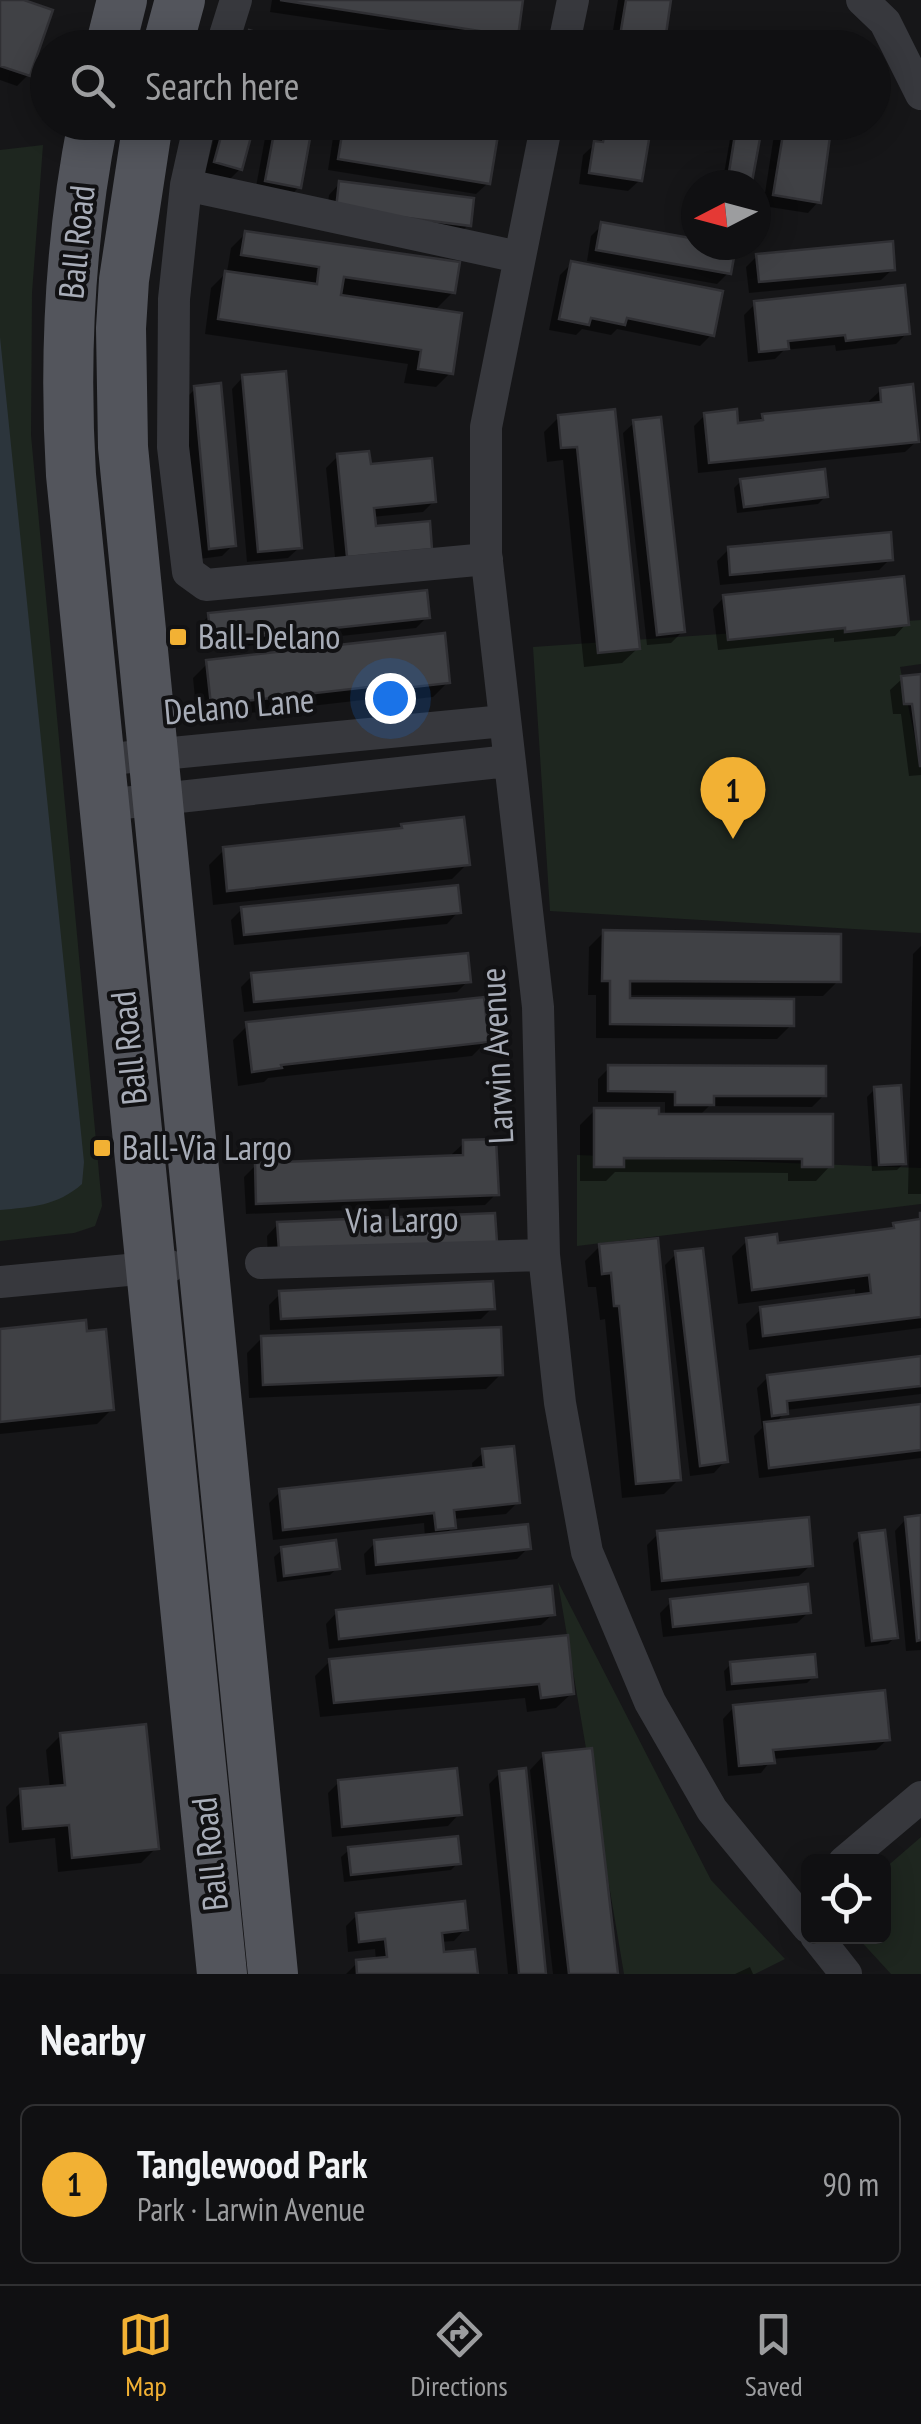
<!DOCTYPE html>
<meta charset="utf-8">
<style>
body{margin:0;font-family:"PT Sans Narrow",sans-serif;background:#1e1e20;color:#f1f3f6}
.controls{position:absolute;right:30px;bottom:30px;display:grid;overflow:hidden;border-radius:15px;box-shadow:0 5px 25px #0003}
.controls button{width:90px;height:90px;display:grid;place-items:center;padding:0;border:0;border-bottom:2px solid #303032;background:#101012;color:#f1f3f6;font:50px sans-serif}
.compass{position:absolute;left:681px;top:170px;width:90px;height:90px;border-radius:50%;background:#101012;box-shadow:0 5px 25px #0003;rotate:264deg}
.you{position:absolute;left:390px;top:698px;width:35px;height:35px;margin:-25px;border:8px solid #fff;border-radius:50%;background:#1a73e8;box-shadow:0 0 0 15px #1a73e833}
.badge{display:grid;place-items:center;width:65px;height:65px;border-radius:50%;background:#f2b134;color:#111;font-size:32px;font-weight:700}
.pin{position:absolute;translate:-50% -82px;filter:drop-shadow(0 2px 5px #0008)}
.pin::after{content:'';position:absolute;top:52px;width:35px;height:30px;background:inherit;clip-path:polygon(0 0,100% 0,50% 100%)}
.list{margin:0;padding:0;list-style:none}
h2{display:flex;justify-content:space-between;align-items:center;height:130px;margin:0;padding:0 40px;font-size:42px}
h2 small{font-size:32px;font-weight:400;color:#9c9d9f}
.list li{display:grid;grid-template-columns:65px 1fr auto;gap:30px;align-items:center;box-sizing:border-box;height:160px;margin:0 20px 20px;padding:0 20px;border:2px solid #303032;border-radius:15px}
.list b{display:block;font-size:38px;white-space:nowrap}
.list p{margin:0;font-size:32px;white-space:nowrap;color:#9c9d9f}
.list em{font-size:32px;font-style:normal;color:#9c9d9f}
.icon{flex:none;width:55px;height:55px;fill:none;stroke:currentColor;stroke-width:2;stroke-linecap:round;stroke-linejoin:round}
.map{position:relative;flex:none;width:921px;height:1974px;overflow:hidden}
.search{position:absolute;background:#101012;box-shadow:0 5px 25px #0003;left:30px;right:30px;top:30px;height:110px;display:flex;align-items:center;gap:25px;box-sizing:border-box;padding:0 35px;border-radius:55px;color:#9c9d9f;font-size:38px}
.sheet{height:310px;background:#101012}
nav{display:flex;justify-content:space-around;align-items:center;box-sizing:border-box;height:140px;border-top:2px solid #303032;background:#101012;font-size:28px;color:#9c9d9f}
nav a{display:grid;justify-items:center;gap:5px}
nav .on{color:#f2b134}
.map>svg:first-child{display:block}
.green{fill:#1e261f}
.water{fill:#2c353c}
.shadow{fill:#0007}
.building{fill:#404145;stroke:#303034;stroke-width:2.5}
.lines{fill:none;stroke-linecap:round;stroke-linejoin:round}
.minor{stroke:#37383d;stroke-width:32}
.primary{stroke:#53555c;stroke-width:50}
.poi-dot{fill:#f2b134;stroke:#111113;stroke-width:4}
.labels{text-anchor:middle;stroke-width:8;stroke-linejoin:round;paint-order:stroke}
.street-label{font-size:35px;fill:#a8adb8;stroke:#111113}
.poi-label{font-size:35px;fill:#a8adb8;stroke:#111113;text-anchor:start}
</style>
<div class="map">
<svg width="921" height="1974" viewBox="0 0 921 1974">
<rect width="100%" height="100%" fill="#161618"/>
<path class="green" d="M43 145 32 293 31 435 102 1206 95 1226 74 1233 0 1241V150Z
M921 620V664L900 667 921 767V933L550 911 533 647Z
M577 1155 921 1168V1204L577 1246Z
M558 1582 711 1880 785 1959 755 1974H624Z
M921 1837V1974H891L857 1937 884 1936V1869Z"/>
<path class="water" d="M0 337 84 1162 82 1184C57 1206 32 1207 0 1210Z"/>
<path class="shadow" d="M0 0H16L28 75 17 86 0 80Z
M272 0H521L515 36 504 47 270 12Z
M618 0H669L661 48H610Z
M218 122H252L240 169 229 180 205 173Z
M268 122H311L299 187 288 198 255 192Z
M343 122H363L456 137 467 126 488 183 476 194 328 170 334 131Z
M598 122H649L640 180 628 191 579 184 583 155 595 144Z
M733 122H760L750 181 746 185H722Z
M776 122H830L819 201 808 213 763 206Z
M340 183 468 225 457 236 326 220 329 195Z
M602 225 696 241V245L733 248 728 273 717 284 587 261 591 236Z
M245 234 453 292 434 311 451 372 436 387 404 383 408 364 205 334 211 288 227 272 231 248Z
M757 256 893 269 881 280 749 293 746 267Z
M571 264 712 334 700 346 617 329 611 335 582 329 576 335 549 330 560 275Z
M755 304 907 333 896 344 836 351 835 345 784 350 775 359 748 362 744 315Z
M243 377 300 547 288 558 247 562 232 389Z
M195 389 233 545 222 556 199 559 184 400Z
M881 390 917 441 905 452 698 473 694 426 705 415 736 425 756 423 763 416 870 406 869 401Z
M613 411 637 649 622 663 584 667 563 460 547 462 544 432 559 417Z
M635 422 683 631 671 643 647 645 623 433Z
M338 456 369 467 434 501 423 512 372 517 374 529 336 567 326 468Z
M741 481 826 496 818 504 737 513 734 488Z
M729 549 890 559 879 570 720 585 717 561Z
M724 597 906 624 895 636 834 642V638L718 650 713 609Z
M209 616 427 617 416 628 200 651 197 627Z
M208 663 448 682 433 697 373 704 372 699 197 719 193 678Z
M921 676V775L909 776 901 714H893L890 690 902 679Z
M402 826 467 864 452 879 213 905 209 865 224 850 398 831Z
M242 909 458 912 447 924 234 945 231 920Z
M604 932 838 981 823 996 627 995V1001L792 1024 777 1039 596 1038V995H588L589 947Z
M921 946V1194H908L913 954Z
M252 976 468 981 457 992 244 1012 241 987Z
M248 1025 487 1041 472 1056 268 1078 264 1082 238 1086 233 1040Z
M609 1068 824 1095 812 1107 709 1106 699 1116 830 1166 816 1181H788V1173L615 1172 606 1181H580V1125L595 1110 665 1116V1102H598V1079Z
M875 1089 904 1163 897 1170 872 1171 867 1097Z
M464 1143 496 1194 485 1205 246 1214 244 1177 256 1165 452 1158V1154Z
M921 1215V1328L749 1350 746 1324 761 1309 855 1298V1289L738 1304 732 1256 747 1241 776 1246 887 1232 894 1225 913 1223Z
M278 1224 494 1241 268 1261 267 1236Z
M656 1241 679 1479 664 1494 622 1498 605 1319 600 1320 596 1287H588L585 1261 600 1246Z
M677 1253 725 1461 714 1473 690 1476 665 1265Z
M280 1294 492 1308 481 1319 270 1330 269 1305Z
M0 1331 112 1409 97 1424 0 1434Z
M262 1338 501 1374 486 1389 249 1398 247 1353Z
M921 1359V1394L786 1410 776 1423 921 1406V1458L759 1478 754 1436 762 1428 757 1388 768 1377Z
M484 1452 518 1502 506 1514 453 1519V1527L445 1535 528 1548 517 1559 366 1575 364 1554 375 1543 425 1538 424 1523 273 1540 269 1503 280 1492 473 1471 472 1463Z
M921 1518V1650L906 1651 895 1531 906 1519Z
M658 1534 811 1565 799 1576 651 1591 647 1545Z
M860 1536 895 1637 888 1644 865 1647 853 1543Z
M282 1550 337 1568 330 1575 277 1582 274 1557Z
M672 1601 809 1612 797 1623 663 1637 660 1613Z
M337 1612 553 1614 541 1625 329 1649 326 1624Z
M566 1637 571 1694 556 1708 527 1712 525 1698 320 1717 315 1676 330 1661Z
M731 1664 814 1676 807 1683 726 1691 724 1671Z
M734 1707 888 1739 876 1750 772 1759 761 1773 728 1776 723 1719Z
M61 1735 156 1848 141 1863 58 1872 55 1838 9 1843 6 1807 21 1792 50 1789 46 1750Z
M544 1755 616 1974H553L530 1770Z
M500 1773 544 1974H508L489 1784Z
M339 1782 459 1814 448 1826 332 1837 328 1793Z
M349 1850 458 1863 451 1870 344 1882 341 1857Z
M357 1915 465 1929 454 1941 440 1942 441 1955 475 1974H346L357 1963 376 1961 375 1949 348 1952 346 1926Z
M750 1967 753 1974H735Z"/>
<path class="building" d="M0 0H24L53 10 30 76 0 66Z
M280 0H523L518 37Z
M626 0H671L664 48H618Z
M249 30 277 38 274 48H244Z
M292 33 352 44V48H289Z
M225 122H255L242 170 214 162Z
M276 122H313L301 188 265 181Z
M344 122H379L464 136 466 124 499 129 490 184 338 159Z
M607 122H652L642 181 589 173 594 141 603 142Z
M737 122H763L752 182 728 178Z
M785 122H832L821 203 773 195Z
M339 181 474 198 471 226 336 209Z
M601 222 696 239V245L736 246 731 274 596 250Z
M245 231 460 262 455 293 344 277 341 295 462 313 453 374 418 369 421 350 218 319 225 271 317 284 319 267 241 255Z
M893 241 895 270 759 282 756 254Z
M571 261 723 291 714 336 627 318 625 325 591 318 589 325 559 319Z
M905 285 910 334 846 341 845 335 788 341 789 349 759 352 754 301Z
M286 371 302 548 258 552 242 375Z
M221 383 236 546 209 549 194 386Z
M913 384 919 442 709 463 704 413 737 409 738 423 763 420 762 414 881 402 880 388Z
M615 409 640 649 598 653 577 447 561 448 558 415Z
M661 417 685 632 657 635 633 420Z
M369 451 371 464 432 458 436 502 374 508 376 526 430 521 432 549 347 557 337 454Z
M825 469 828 497 744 507 740 479Z
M891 532 893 560 730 575 728 547Z
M904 576 909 625 845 632V628L728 640 723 595Z
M427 590 430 618 211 641 208 613Z
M445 633 450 683 387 690 386 685 211 705 206 660Z
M921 674V766H920L912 704H904L901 676Z
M464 817 470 865 227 891 223 847 402 828 401 824Z
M458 885 461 913 244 935 241 907Z
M603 930 841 934V982L630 981V998L794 999V1026L610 1024V981H602Z
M468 953 471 982 254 1002 251 973Z
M484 997 489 1042 281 1065 282 1068 252 1072 246 1022Z
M608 1065 826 1066V1096H714V1105H675V1092L608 1091Z
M901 1085 906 1164 879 1165 874 1087Z
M594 1108H659V1114H833V1167H802V1159L624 1158V1167H594Z
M496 1139 499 1195 256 1204 255 1163 463 1155V1140Z
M495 1213 497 1242 279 1251 277 1222Z
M920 1213H921V1317L763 1336 760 1307 871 1293 869 1275 752 1290 746 1238 777 1234 778 1243 894 1228 893 1223 920 1219Z
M658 1238 681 1480 636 1484 619 1306H614L611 1273 602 1274 599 1244Z
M703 1248 728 1462 700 1466 675 1251Z
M493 1281 495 1309 281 1319 279 1291Z
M86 1320 87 1331 106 1329 114 1410 0 1422V1329Z
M501 1327 503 1375 263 1385 261 1336Z
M921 1356V1386L787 1401 788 1414 772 1416 767 1375Z
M921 1404V1450L769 1468 764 1422Z
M514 1446 520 1503 454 1510 456 1528 436 1530 434 1513 283 1530 279 1489 484 1467 482 1449Z
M921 1515V1640L917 1641 905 1517Z
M809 1517 813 1566 662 1581 657 1531Z
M528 1524 531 1549 376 1565 374 1540Z
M885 1530 898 1638 872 1641 859 1533Z
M336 1540 340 1569 284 1576 281 1547Z
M808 1584 811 1613 673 1627 670 1599Z
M552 1586 555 1615 339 1639 336 1610Z
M568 1635 574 1694 541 1698 539 1684 334 1703 329 1659Z
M815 1654 817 1677 732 1684 730 1662Z
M885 1690 890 1740 773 1750 775 1763 739 1766 733 1705Z
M146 1724 159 1849 72 1858 69 1825 23 1829 20 1789 65 1785 60 1733Z
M592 1748 618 1974H569L543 1753Z
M457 1768 462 1815 342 1827 338 1780Z
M526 1768 546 1974H519L499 1771Z
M458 1836 461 1864 351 1875 348 1847Z
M465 1901 468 1930 442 1933 444 1952 475 1949 478 1974H357L356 1960 387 1957 385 1939 359 1942 356 1913Z"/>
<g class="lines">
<path class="minor" d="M862 0 885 22 921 94
M221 48 236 0
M563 48 573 0
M200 122 186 185 174 299 173 447 188 572 206 585 487 559
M547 122 486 427V553L538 1007 544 1255 560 1403 587 1552 650 1702 712 1810 808 1927
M186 185 519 257
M100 760 504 721
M105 805 509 761
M261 1263 544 1255
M0 1282 170 1266
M844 1862 921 1797
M816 1936 846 1974"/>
<path class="primary" d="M110 48 122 0
M167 48 180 0
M93 122C70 238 64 357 71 475L222 1974
M148 122 124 280 121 328 123 447 273 1974"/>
</g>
<g class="poi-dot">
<rect x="168" y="627" width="20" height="20" rx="5"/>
<rect x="92" y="1138" width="20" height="20" rx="5"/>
</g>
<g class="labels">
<g class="street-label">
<text transform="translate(77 242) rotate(-84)" y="12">Ball Road</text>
<text transform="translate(239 706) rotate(-5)" y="12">Delano Lane</text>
<text transform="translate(129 1048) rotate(-96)" y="12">Ball Road</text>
<text transform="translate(497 1056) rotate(-93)" y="12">Larwin Avenue</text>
<text transform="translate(402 1220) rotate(-1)" y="12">Via Largo</text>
<text transform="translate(210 1854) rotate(-96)" y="12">Ball Road</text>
</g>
<g class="poi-label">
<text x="198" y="649">Ball-Delano</text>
<text x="122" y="1160">Ball-Via Largo</text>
</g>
</g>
</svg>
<div class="controls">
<button><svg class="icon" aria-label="locate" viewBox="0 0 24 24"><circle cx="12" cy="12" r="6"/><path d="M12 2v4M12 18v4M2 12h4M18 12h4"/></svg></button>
</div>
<svg class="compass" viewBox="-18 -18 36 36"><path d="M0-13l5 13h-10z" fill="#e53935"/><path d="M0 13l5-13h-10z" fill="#9c9d9f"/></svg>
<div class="you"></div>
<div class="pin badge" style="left:733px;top:839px">1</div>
<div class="search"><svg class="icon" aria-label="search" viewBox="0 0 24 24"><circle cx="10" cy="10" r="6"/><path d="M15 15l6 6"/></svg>Search here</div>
</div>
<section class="sheet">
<h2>Nearby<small></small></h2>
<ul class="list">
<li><span class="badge">1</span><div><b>Tanglewood Park</b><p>Park · Larwin Avenue</p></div><em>90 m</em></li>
</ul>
</section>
<nav>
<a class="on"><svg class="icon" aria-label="map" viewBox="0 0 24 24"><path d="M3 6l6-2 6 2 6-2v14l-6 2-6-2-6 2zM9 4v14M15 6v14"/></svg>Map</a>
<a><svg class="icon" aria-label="directions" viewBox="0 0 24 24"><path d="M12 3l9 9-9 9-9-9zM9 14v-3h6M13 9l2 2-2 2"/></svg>Directions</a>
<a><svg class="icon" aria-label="saved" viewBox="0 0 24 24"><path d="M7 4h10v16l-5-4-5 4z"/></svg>Saved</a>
</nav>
